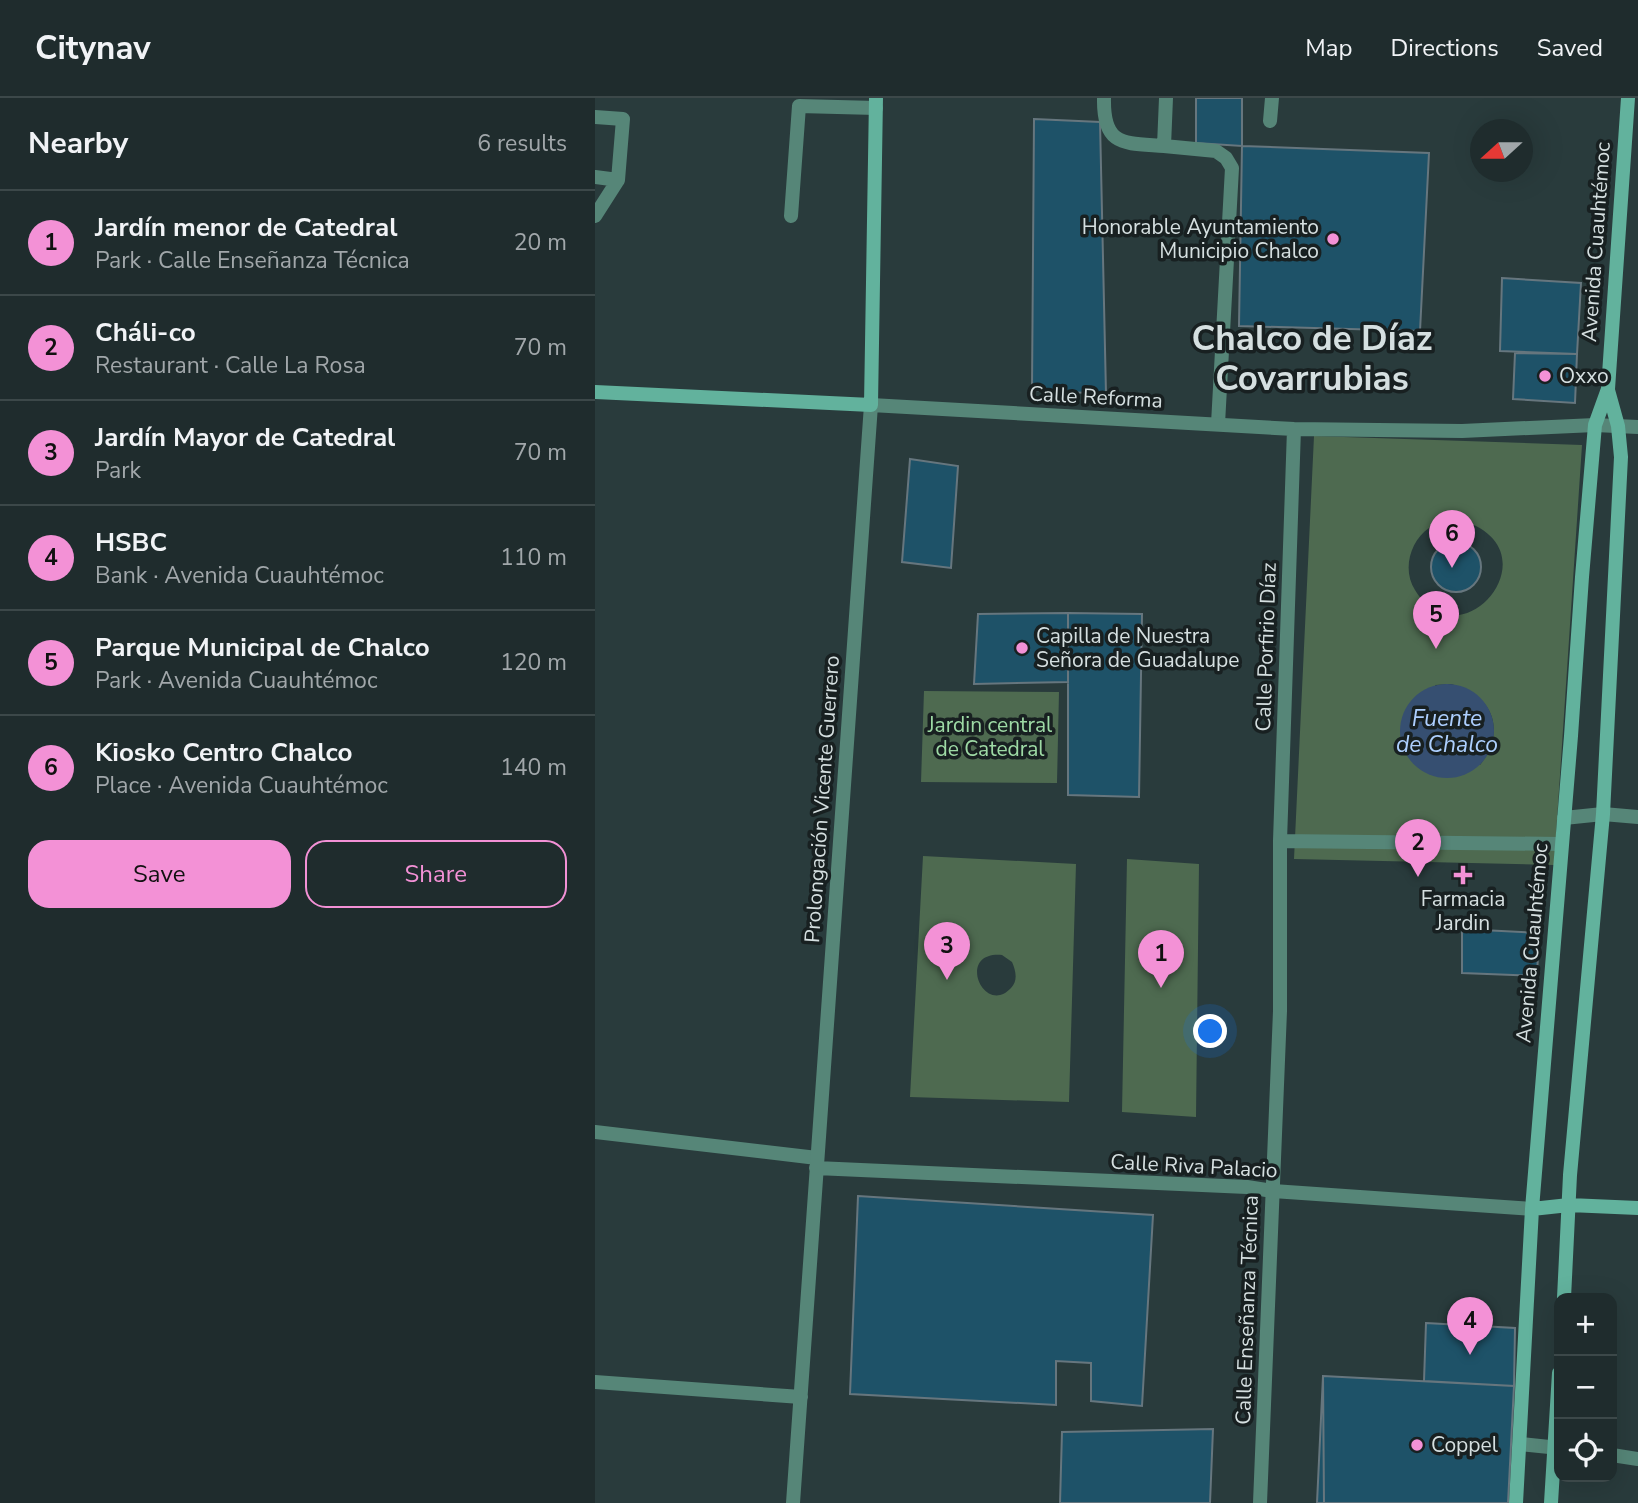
<!DOCTYPE html>
<meta charset="utf-8">
<style>
body{margin:0;font-family:"Nunito Sans",sans-serif;background:#273435;color:#f1f3f6}
.controls{position:absolute;right:21px;bottom:21px;display:grid;overflow:hidden;border-radius:14px;box-shadow:0 7px 28px #0002}
.controls button{width:63px;height:63px;display:grid;place-items:center;padding:0;border:0;border-bottom:2px solid #3c4849;background:#1f2c2d;color:#f1f3f6;font:35px sans-serif}
.compass{position:absolute;left:875px;top:21px;width:63px;height:63px;border-radius:50%;background:#1f2c2d;box-shadow:0 7px 28px #0002;rotate:249deg}
.you{position:absolute;left:616px;top:934px;width:24px;height:24px;margin:-18px;border:5px solid #fff;border-radius:50%;background:#1a73e8;box-shadow:0 0 0 10px #1a73e833}
.badge{display:grid;place-items:center;width:46px;height:46px;border-radius:50%;background:#f391d6;color:#111;font-size:23px;font-weight:700}
.pin{position:absolute;translate:-50% -58px;filter:drop-shadow(0 2px 4px #0008)}
.pin::after{content:'';position:absolute;top:37px;width:24px;height:21px;background:inherit;clip-path:polygon(0 0,100% 0,50% 100%)}
.list{margin:0;padding:0;list-style:none}
h2{display:flex;justify-content:space-between;align-items:center;height:91px;margin:0;padding:0 28px;font-size:30px}
h2 small{font-size:23px;font-weight:400;color:#a1a7aa}
.list li{display:grid;grid-template-columns:46px 1fr auto;gap:21px;align-items:center;box-sizing:border-box;height:105px;padding:0 28px;border-top:2px solid #3c4849}
.list b{display:block;font-size:26px;white-space:nowrap}
.list p{margin:0;font-size:23px;white-space:nowrap;color:#a1a7aa}
.list em{font-size:23px;font-style:normal;color:#a1a7aa}
.actions{display:flex;gap:14px;padding:21px 28px}
.actions a{flex:1;padding:16px 0;border:2px solid #f391d6;border-radius:21px;text-align:center;font-size:24px;color:#f391d6}
.actions .main{background:#f391d6;color:#111}
.icon{flex:none;width:38px;height:38px;fill:none;stroke:currentColor;stroke-width:2;stroke-linecap:round;stroke-linejoin:round}
.map{position:relative;flex:none;width:1043px;height:1405px;overflow:hidden}
header{display:flex;align-items:center;gap:42px;box-sizing:border-box;height:98px;padding:0 35px;background:#1f2c2d;border-bottom:2px solid #3c4849}
header strong{font-size:33px}
nav{display:flex;gap:38px;margin-inline-start:auto;font-size:24px}
main{display:flex}
aside{flex:1;background:#1f2c2d}
.map>svg:first-child{display:block}
.green{fill:#4e6a50;fill-rule:evenodd}
.water{fill:#364f71}
.building{fill:#1e5268;stroke:#66767e;stroke-width:2}
.lines{fill:none;stroke-linecap:round;stroke-linejoin:round}
.lane{stroke:#568678;stroke-width:14}
.street{stroke:#568678;stroke-width:14}
.secondary{stroke:#62b29d;stroke-width:14}
.poi-dot{fill:#f391d6;stroke:#182021;stroke-width:2.5}
.labels{text-anchor:middle;stroke-width:7;stroke-linejoin:round;paint-order:stroke}
.poi-label{font-size:21px;fill:#d5dfe0;stroke:#182021;text-anchor:start}
.street-label{font-size:21px;fill:#d5dfe0;stroke:#182021}
.park-label{font-size:21px;fill:#9edaa5;stroke:#182021}
.water-label{font-size:23px;font-style:italic;fill:#adcffe;stroke:#182021}
.town-label{font-size:35px;font-weight:bold;fill:#d5dfe0;stroke:#182021}
</style>
<header>
<strong>Citynav</strong>
<nav><a>Map</a><a>Directions</a><a>Saved</a></nav>
</header>
<main>
<aside>
<h2>Nearby<small>6 results</small></h2>
<ul class="list">
<li><span class="badge">1</span><div><b>Jardín menor de Catedral</b><p>Park · Calle Enseñanza Técnica</p></div><em>20 m</em></li>
<li><span class="badge">2</span><div><b>Cháli-co</b><p>Restaurant · Calle La Rosa</p></div><em>70 m</em></li>
<li><span class="badge">3</span><div><b>Jardín Mayor de Catedral</b><p>Park</p></div><em>70 m</em></li>
<li><span class="badge">4</span><div><b>HSBC</b><p>Bank · Avenida Cuauhtémoc</p></div><em>110 m</em></li>
<li><span class="badge">5</span><div><b>Parque Municipal de Chalco</b><p>Park · Avenida Cuauhtémoc</p></div><em>120 m</em></li>
<li><span class="badge">6</span><div><b>Kiosko Centro Chalco</b><p>Place · Avenida Cuauhtémoc</p></div><em>140 m</em></li>
</ul>
<div class="actions"><a class="main">Save</a><a>Share</a></div>
</aside>
<div class="map">
<svg width="1043" height="1405" viewBox="0 0 1043 1405">
<rect width="100%" height="100%" fill="#293b3c"/>
<path class="green" d="M719 338 987 347 959 767 699 761ZM865 422C964 450 866 569 820 492 807 472 815 443 834 430 843 424 854 423 865 422ZM856 586C898 597 912 632 885 667L840 587Z
M329 593 464 594 462 685 326 684Z
M328 758 481 766 474 1004 315 999ZM407 857 417 864C421 873 423 883 416 890 389 919 360 853 407 857Z
M532 761 604 766 601 1019 527 1014Z"/>
<path class="water" d="M805 633a47 47 0 1 1 94 0a47 47 0 1 1-94 0Z"/>
<path class="building" d="M601 0H647V48L601 45Z
M439 21 505 24 511 296 437 292Z
M647 48 834 55 825 233 644 228Z
M907 180 986 185 982 256 905 253Z
M920 255 982 256 980 305 918 301Z
M315 361 363 368 356 470 307 464Z
M836 469a25 25 0 1 1 50 0a25 25 0 1 1-50 0Z
M473 515 547 516 544 699 473 697Z
M473 515V584L379 586 383 516Z
M867 831 944 835 942 878 867 875Z
M263 1098 558 1117 547 1308 496 1303V1265L461 1263V1307L255 1296Z
M831 1225 920 1230 919 1288 829 1283Z
M728 1278 919 1288 913 1405H722Z
M728 1278 919 1288 913 1405H729Z
M618 1331 615 1405H465L467 1334Z"/>
<g class="lines">
<path class="lane" d="M509 0C508 49 529 45 569 48L571 0
M0 19 28 21 23 82 0 118
M675 23 677 0
M569 48 621 53 631 60 637 70 623 326
M0 79 23 82
M196 118 204 8 281 10
M0 1034 222 1060
M925 1346 964 1350
M1017 1357 1043 1361"/>
<path class="street" d="M969 720 1008 716 1043 719
M685 743 966 746
M221 1070 652 1089 678 1093 937 1111
M0 1284 206 1299
M198 1405 276 307 699 331 867 333 1000 327 1043 329
M665 1405 685 913V743L699 331"/>
<path class="secondary" d="M0 294 276 307 281 0
M937 1111 974 1107 1043 1110
M969 1200 975 1077 1008 716 1026 359 1023 328 1013 292
M921 1405 937 1111 976 638 987 479 1000 327 1013 291 1033 0
M956 1405 964 1275"/>
</g>
<g class="poi-dot">
<circle cx="738" cy="141" r="7"/>
<circle cx="950" cy="278" r="7"/>
<circle cx="427" cy="550" r="7"/>
<path d="M864.5 766.5h7v7h7v7h-7v7h-7v-7h-7v-7h7z"/>
<circle cx="822" cy="1347" r="7"/>
</g>
<g class="labels">
<g class="poi-label">
<text x="724" y="136" text-anchor="end">Honorable Ayuntamiento<tspan x="724" dy="24">Municipio Chalco</tspan></text>
<text x="964" y="285">Oxxo</text>
<text x="441" y="545">Capilla de Nuestra<tspan x="441" dy="24">Señora de Guadalupe</tspan></text>
<text x="868" y="808" text-anchor="middle">Farmacia<tspan x="868" dy="24">Jardin</tspan></text>
<text x="836" y="1354">Coppel</text>
</g>
<g class="street-label">
<text transform="translate(1001 144) rotate(-86)" y="7">Avenida Cuauhtémoc</text>
<text transform="translate(501 299) rotate(3)" y="7">Calle Reforma</text>
<text transform="translate(671 549) rotate(-88)" y="7">Calle Porfirio Díaz</text>
<text transform="translate(227 701) rotate(-86)" y="7">Prolongación Vicente Guerrero</text>
<text transform="translate(937 845) rotate(-85)" y="7">Avenida Cuauhtémoc</text>
<text transform="translate(599 1068) rotate(3)" y="7">Calle Riva Palacio</text>
<text transform="translate(652 1212) rotate(-88)" y="7">Calle Enseñanza Técnica</text>
</g>
<g class="park-label">
<text x="395" y="634">Jardin central<tspan x="395" dy="24">de Catedral</tspan></text>
</g>
<g class="water-label">
<text x="852" y="628">Fuente<tspan x="852" dy="26">de Chalco</tspan></text>
</g>
<g class="town-label">
<text x="717" y="252">Chalco de Díaz<tspan x="717" dy="40">Covarrubias</tspan></text>
</g>
</g>
</svg>
<div class="controls">
<button>+</button>
<button>−</button>
<button><svg class="icon" aria-label="locate" viewBox="0 0 24 24"><circle cx="12" cy="12" r="6"/><path d="M12 2v4M12 18v4M2 12h4M18 12h4"/></svg></button>
</div>
<svg class="compass" viewBox="-18 -18 36 36"><path d="M0-13l5 13h-10z" fill="#e53935"/><path d="M0 13l5-13h-10z" fill="#a1a7aa"/></svg>
<div class="you"></div>
<div class="pin badge" style="left:566px;top:890px">1</div>
<div class="pin badge" style="left:823px;top:779px">2</div>
<div class="pin badge" style="left:352px;top:882px">3</div>
<div class="pin badge" style="left:875px;top:1257px">4</div>
<div class="pin badge" style="left:841px;top:551px">5</div>
<div class="pin badge" style="left:857px;top:470px">6</div>
</div>
</main>
